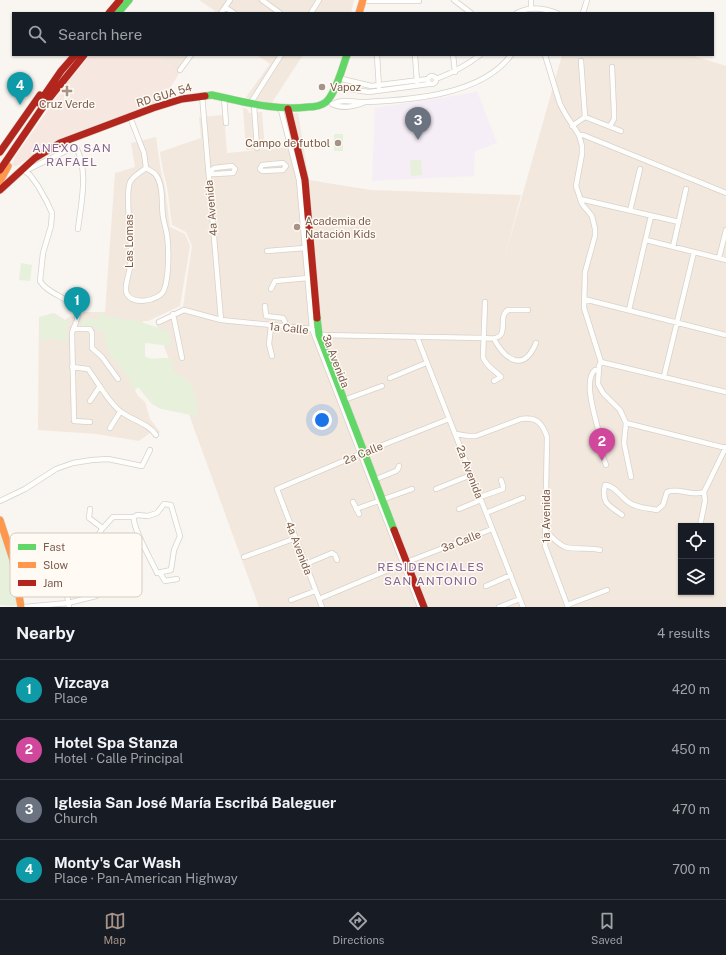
<!DOCTYPE html>
<meta charset="utf-8">
<style>
body{margin:0;font-family:"Public Sans",sans-serif;background:#20242c;color:#f1f3f6}
.controls{position:absolute;right:12px;bottom:12px;display:grid;overflow:hidden;border-radius:0px;box-shadow:0 1px 3px #0004}
.controls button{width:36px;height:36px;display:grid;place-items:center;padding:0;border:0;border-bottom:1px solid #363941;background:#171b24;color:#f1f3f6;font:20px sans-serif}
.you{position:absolute;left:322px;top:420px;width:14px;height:14px;margin:-10px;border:3px solid #fff;border-radius:50%;background:#1a73e8;box-shadow:0 0 0 6px #1a73e833}
.badge{display:grid;place-items:center;width:26px;height:26px;border-radius:50%;background:#a69286;color:#fff;font-size:13px;font-weight:700}
.pin{position:absolute;translate:-50% -33px;filter:drop-shadow(0 1px 2px #0008)}
.pin::after{content:'';position:absolute;top:21px;width:14px;height:12px;background:inherit;clip-path:polygon(0 0,100% 0,50% 100%)}
.list{margin:0;padding:0;list-style:none}
h2{display:flex;justify-content:space-between;align-items:center;height:52px;margin:0;padding:0 16px;font-size:17px}
h2 small{font-size:13px;font-weight:400;color:#9ea1a6}
.list li{display:grid;grid-template-columns:26px 1fr auto;gap:12px;align-items:center;box-sizing:border-box;height:60px;padding:0 16px;border-top:1px solid #363941}
.list b{display:block;font-size:15px;white-space:nowrap}
.list p{margin:0;font-size:13px;white-space:nowrap;color:#9ea1a6}
.list em{font-size:13px;font-style:normal;color:#9ea1a6}
.icon{flex:none;width:22px;height:22px;fill:none;stroke:currentColor;stroke-width:2;stroke-linecap:round;stroke-linejoin:round}
.map{position:relative;flex:none;width:726px;height:607px;overflow:hidden}
.search{position:absolute;background:#171b24;box-shadow:0 1px 3px #0004;left:12px;right:12px;top:12px;height:44px;display:flex;align-items:center;gap:10px;box-sizing:border-box;padding:0 14px;border-radius:0px;color:#9ea1a6;font-size:15px}
.sheet{height:292px;background:#171b24}
nav{display:flex;justify-content:space-around;align-items:center;box-sizing:border-box;height:56px;border-top:1px solid #363941;background:#171b24;font-size:11px;color:#9ea1a6}
nav a{display:grid;justify-items:center;gap:2px}
nav .on{color:#a69286}
.map>svg:first-child{display:block}
.residential{fill:#f2e8de;fill-rule:evenodd}
.commercial{fill:#f6e8e1}
.education{fill:#f6eef6}
.green{fill:#e7f0db}
.lines{fill:none;stroke-linecap:round;stroke-linejoin:round}
.street-casing{stroke:#d7d1cb;stroke-width:6}
.fast-casing{stroke:#d9d2cb;stroke-width:8}
.slow-casing{stroke:#d9d2cb;stroke-width:8}
.jam-casing{stroke:#d9d2cb;stroke-width:8}
.street{stroke:#fefefd;stroke-width:4.5}
.fast{stroke:#63d668;stroke-width:7}
.slow{stroke:#ff974d;stroke-width:7}
.jam{stroke:#b3261e;stroke-width:7}
.poi-dot{fill:#a69286;stroke:#fffaf3;stroke-width:1.5}
.labels{text-anchor:middle;stroke-width:3;stroke-linejoin:round;paint-order:stroke}
.poi-label{font-size:11px;fill:#7a5c4d;stroke:#fffaf3;text-anchor:start}
.street-label{font-size:11px;fill:#7a5c4d;stroke:#fffaf3}
.neighbourhood-label{font-size:12px;letter-spacing:1px;fill:#846695;stroke:#fffaf3}
.key{fill:#fffaf3;stroke:#d7cbc1;stroke-width:1}
.key-label{font-size:11px;fill:#7a5c4d}
</style>
<div class="map">
<svg width="726" height="607" viewBox="0 0 726 607">
<rect width="100%" height="100%" fill="#f9f5f0"/>
<path class="residential" d="M199 0H354L351 13H214L215 11Z
M157 55H192L180 72Z
M257 55H303L271 104 254 102 246 97 270 64Z
M562 55H691L726 66V607H259L155 321 183 307 192 246 186 232 172 225 167 186 163 171 160 152 201 138 199 117 224 115 227 153 290 147 281 114 298 113 309 180 371 190 521 195 504 260ZM681 526H711V592H681Z
M243 108 247 109 249 113 262 112 265 149 246 150Z
M156 137 161 172 165 187 170 227 185 234 190 246 180 306 148 321H143L142 330 141 384 135 390 138 396 145 402 150 419 160 432 154 437 150 433 139 441 97 434 38 430 39 317 54 313 65 320 71 316 80 319V312H105L115 173 135 167 131 143Z"/>
<path class="commercial" d="M90 55H157L180 72 162 101 46 146 17 166H13L12 165 15 157 67 83Z"/>
<path class="education" d="M477 91 497 143 475 151 474 176 372 181 375 108 460 95Z"/>
<path class="green" d="M334 134H343V151H334Z
M410 160H421L422 175 411 176Z
M21 263 32 265 30 281 19 280Z
M99 313H104V316L141 322 168 331 171 346 145 343V356C153 362 163 356 172 359 172 362 172 366 173 368 175 374 180 376 185 378 194 385 199 405 197 416L161 409 152 404 138 387 135 389 131 387C132 378 111 358 107 349 104 344 105 338 105 333L93 327H80L82 319H99Z
M53 314 65 321 70 319 67 328V342L53 339 40 340V317Z
M0 533 11 568 17 604 14 606 0 605Z"/>
<g class="lines">
<defs>
<path id="street" d="M262 0 280 13
M454 0 471 13
M363 1H419
M225 7 234 13
M531 8V0
M221 13 230 0
M311 13 319 0
M517 13C530 6 543 8 557 13
M583 13 587 0
M377 55 379 88
M415 55 417 82
M453 55 455 72
M545 55 560 104 566 115 579 135 582 146V154L576 186 582 204 592 216 595 229V236L585 272 584 308 601 362
M180 70 191 55
M428 80a4 4 0 1 1 8 0a4 4 0 1 1-8 0Z
M338 78 371 86 428 79
M436 79C452 73 466 66 480 55
M335 87 369 92 429 84
M202 95 221 320
M224 97 226 123
M250 104 281 55
M332 104C342 109 352 107 363 103
M333 104C343 98 355 103 366 102 411 100 482 95 511 55
M254 105 257 148
M281 110 299 180 312 329 420 607
M130 117 144 153 146 168C149 170 154 172 156 175 164 187 161 204 163 217 164 223 166 229 167 235 169 249 169 277 164 290 160 301 129 307 126 291 125 284 129 275 130 267 132 255 131 243 130 231 129 219 126 192 130 182 133 176 141 172 146 168
M585 117 621 131
M572 126 585 117 581 61
M610 126 614 119V112L612 67
M579 135H583L726 193
M283 163 286 166 283 170 262 171 260 169 262 165Z
M232 166 235 169 233 173 214 174H212L211 171 214 168Z
M22 169 30 175 38 186 47 202 52 213 51 226 43 253 40 281C48 295 71 297 78 313L77 319
M25 171 74 147H76C89 172 81 203 78 229
M580 199 679 222
M630 211 640 169
M646 240 726 260
M673 247 686 189
M267 251 305 248
M719 258 726 230
M271 289 275 281 308 278
M584 299 726 335
M485 302 483 357C486 367 495 370 501 377L494 381
M265 306 266 316 283 318 285 322V326
M629 310 651 216
M173 314 182 358
M76 322 72 333 74 421 90 422
M159 322 184 310 221 320 312 329 319 335 484 338C515 342 495 318 508 310H528
M271 326 269 344 272 356
M73 329H90L92 333V348L102 357 118 379
M417 337 523 607
M494 339C506 361 524 372 536 343
M601 362 726 392
M601 362 599 366 598 384 603 393 620 410 626 423 624 443 631 477
M72 367 88 369C97 381 109 403 120 411 131 420 148 423 156 435
M598 370H595C583 380 595 416 598 429 600 439 601 448 603 457L606 465
M664 376 694 252
M390 378 426 363
M344 400 382 386
M90 401 100 386
M626 423 726 448
M110 428 120 412
M456 434 468 436H476L521 419C536 417 542 422 547 437L545 546 568 607
M374 480 396 471 398 469 399 466
M436 489 471 475
M480 497 503 489V486L501 480
M0 501 25 489 56 469 73 463 92 460 108 459 142 466 150 450
M353 502 359 514
M356 509 412 489
M459 509 481 500
M486 513 523 498
M622 515C609 505 601 504 605 485 613 485 621 496 627 501 635 508 647 508 657 510L663 505 667 492C679 487 692 497 704 492L726 447
M700 526 705 501 704 492
M102 529 113 517H134L137 515 148 516 157 513 164 504 171 505 180 536 174 550 171 570 157 573C152 561 132 528 134 517
M545 531C551 536 558 544 565 547 574 550 589 547 600 550
M244 557 296 538
M306 564 332 553 335 555 337 560
M63 570 69 607
M160 573 165 581 177 579
M486 586 511 575
M319 599 407 562 492 529
M291 600 315 591
M567 605 607 590
M24 607 68 603 96 596C98 581 87 566 90 552 92 544 98 536 102 529L101 527 89 518 90 509
M322 607 277 489 360 454 449 419
M499 607 520 599"/>
<path id="fast" d="M118 13 129 0
M205 96 212 95C245 102 275 111 308 107 314 107 321 106 326 102 336 93 342 68 347 55
M317 318 319 335 394 530"/>
<path id="slow" d="M359 13 363 0
M0 181 8 166
M0 520 13 560 21 607"/>
<path id="jam" d="M109 13 120 0
M39 103 61 71 75 55
M288 109 305 180 317 318
M0 152 40 95
M0 170 47 101 84 55
M0 190 35 158 60 143 153 108 182 99 205 96
M394 530 424 607"/>
</defs>
<use href="#street" class="street-casing"/>
<use href="#fast" class="fast-casing"/>
<use href="#slow" class="slow-casing"/>
<use href="#jam" class="jam-casing"/>
<use href="#street" class="street"/>
<use href="#fast" class="fast"/>
<use href="#slow" class="slow"/>
<use href="#jam" class="jam"/>
</g>
<g class="poi-dot">
<circle cx="322" cy="87" r="4"/>
<path d="M65 85h4v4h4v4h-4v4h-4v-4h-4v-4h4z"/>
<circle cx="338" cy="143" r="4"/>
<circle cx="297" cy="227" r="4"/>
</g>
<g class="labels">
<g class="poi-label">
<text x="330" y="91">Vapoz</text>
<text x="67" y="108" text-anchor="middle">Cruz Verde</text>
<text x="330" y="147" text-anchor="end">Campo de futbol</text>
<text x="305" y="225">Academia de<tspan x="305" dy="13">Natación Kids</tspan></text>
</g>
<g class="street-label">
<text transform="translate(164 95) rotate(-17)" y="4">RD GUA 54</text>
<text transform="translate(211 208) rotate(-95)" y="4">4a Avenida</text>
<text transform="translate(129 241) rotate(-90)" y="4">Las Lomas</text>
<text transform="translate(289 328) rotate(6)" y="4">1a Calle</text>
<text transform="translate(336 361) rotate(69)" y="4">3a Avenida</text>
<text transform="translate(363 453) rotate(-22)" y="4">2a Calle</text>
<text transform="translate(470 472) rotate(69)" y="4">2a Avenida</text>
<text transform="translate(546 516) rotate(-90)" y="4">1a Avenida</text>
<text transform="translate(461 541) rotate(-21)" y="4">3a Calle</text>
<text transform="translate(299 548) rotate(69)" y="4">4a Avenida</text>
</g>
<g class="neighbourhood-label">
<text x="72" y="152">ANEXO SAN<tspan x="72" dy="14">RAFAEL</tspan></text>
<text x="431" y="571">RESIDENCIALES<tspan x="431" dy="14">SAN ANTONIO</tspan></text>
</g>
</g>
<rect x="10" y="533" width="132" height="64" rx="6" class="key"/>
<rect x="18" y="544" width="18" height="6" fill="#63d668"/>
<rect x="18" y="562" width="18" height="6" fill="#ff974d"/>
<rect x="18" y="580" width="18" height="6" fill="#b3261e"/>
<g class="key-label">
<text x="43" y="551">Fast</text>
<text x="43" y="569">Slow</text>
<text x="43" y="587">Jam</text>
</g>
</svg>
<div class="controls">
<button><svg class="icon" aria-label="locate" viewBox="0 0 24 24"><circle cx="12" cy="12" r="6"/><path d="M12 2v4M12 18v4M2 12h4M18 12h4"/></svg></button>
<button><svg class="icon" aria-label="layers" viewBox="0 0 24 24"><path d="M12 4l9 5-9 5-9-5zM3 14l9 5 9-5"/></svg></button>
</div>
<div class="you"></div>
<div class="pin badge" style="left:77px;top:320px;background:#0f9aa8">1</div>
<div class="pin badge" style="left:602px;top:461px;background:#d1479c">2</div>
<div class="pin badge" style="left:418px;top:140px;background:#6b7280">3</div>
<div class="pin badge" style="left:20px;top:105px;background:#0f9aa8">4</div>
<div class="search"><svg class="icon" aria-label="search" viewBox="0 0 24 24"><circle cx="10" cy="10" r="6"/><path d="M15 15l6 6"/></svg>Search here</div>
</div>
<section class="sheet">
<h2>Nearby<small>4 results</small></h2>
<ul class="list">
<li><span class="badge" style="background:#0f9aa8">1</span><div><b>Vizcaya</b><p>Place</p></div><em>420 m</em></li>
<li><span class="badge" style="background:#d1479c">2</span><div><b>Hotel Spa Stanza</b><p>Hotel · Calle Principal</p></div><em>450 m</em></li>
<li><span class="badge" style="background:#6b7280">3</span><div><b>Iglesia San José María Escribá Baleguer</b><p>Church</p></div><em>470 m</em></li>
<li><span class="badge" style="background:#0f9aa8">4</span><div><b>Monty's Car Wash</b><p>Place · Pan-American Highway</p></div><em>700 m</em></li>
</ul>
</section>
<nav>
<a class="on"><svg class="icon" aria-label="map" viewBox="0 0 24 24"><path d="M3 6l6-2 6 2 6-2v14l-6 2-6-2-6 2zM9 4v14M15 6v14"/></svg>Map</a>
<a><svg class="icon" aria-label="directions" viewBox="0 0 24 24"><path d="M12 3l9 9-9 9-9-9zM9 14v-3h6M13 9l2 2-2 2"/></svg>Directions</a>
<a><svg class="icon" aria-label="saved" viewBox="0 0 24 24"><path d="M7 4h10v16l-5-4-5 4z"/></svg>Saved</a>
</nav>
